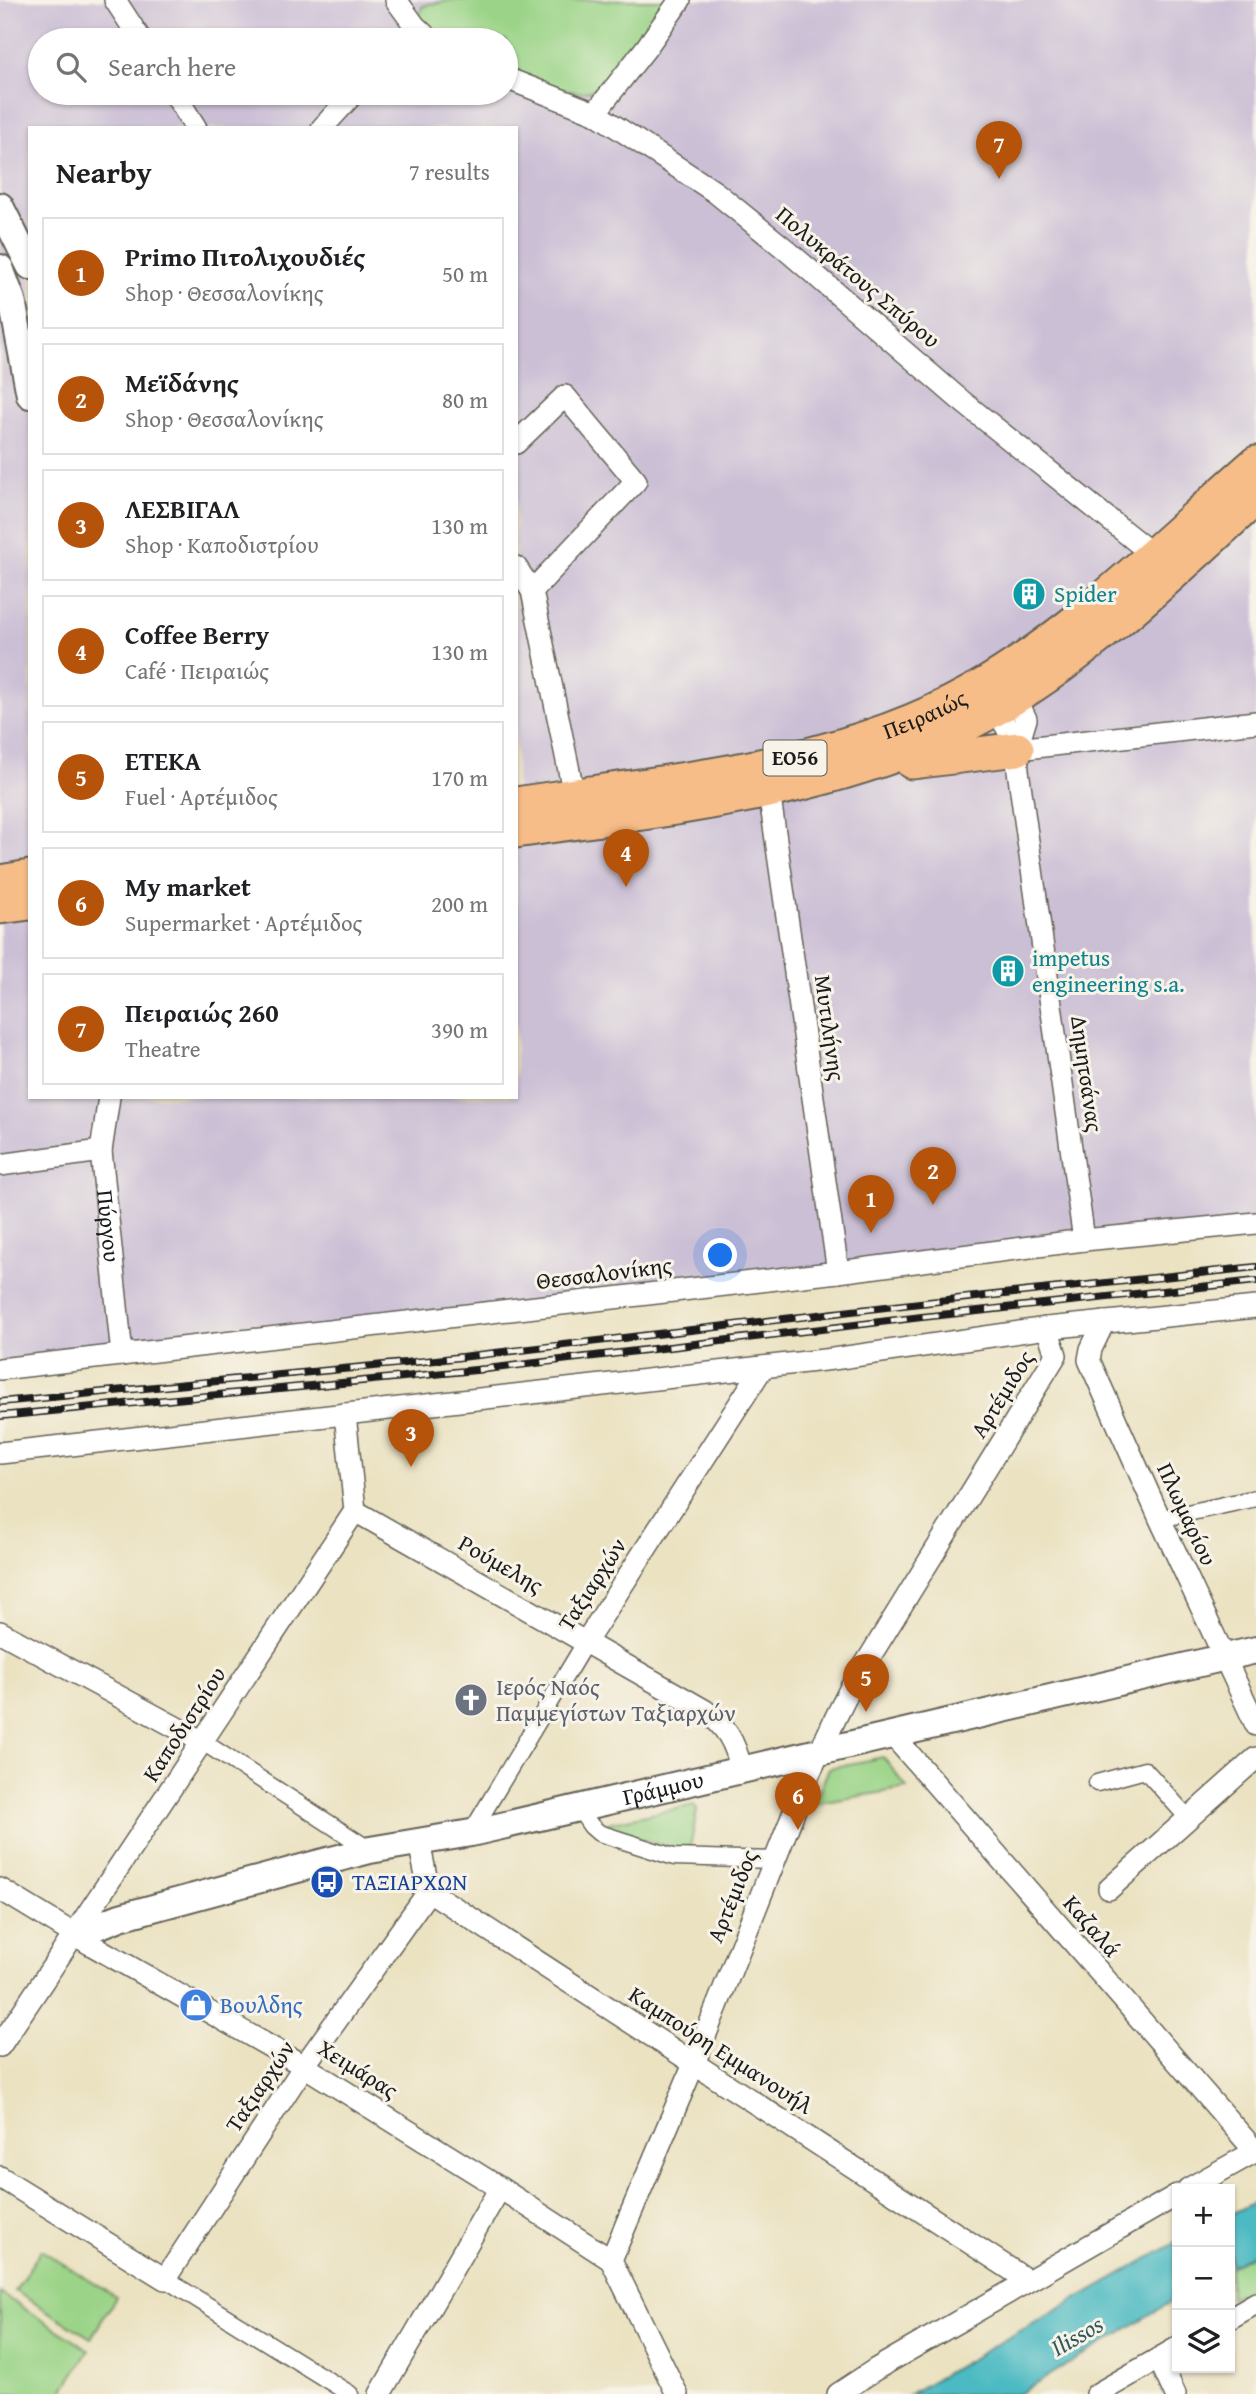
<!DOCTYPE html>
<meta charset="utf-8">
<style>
body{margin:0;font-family:"Gentium Book Plus",serif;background:#f6f6f6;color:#202124}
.controls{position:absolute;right:21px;bottom:21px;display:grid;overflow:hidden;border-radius:0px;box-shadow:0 2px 5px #0004}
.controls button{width:63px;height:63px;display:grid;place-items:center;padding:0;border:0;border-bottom:2px solid #e0e0e0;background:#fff;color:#202124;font:35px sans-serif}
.you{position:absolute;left:721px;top:1256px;width:24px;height:24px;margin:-18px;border:5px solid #fff;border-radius:50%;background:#1a73e8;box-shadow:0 0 0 10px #1a73e833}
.badge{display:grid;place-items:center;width:46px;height:46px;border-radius:50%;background:#b45309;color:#fff;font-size:23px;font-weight:700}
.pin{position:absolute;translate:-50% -58px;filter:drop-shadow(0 2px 4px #0008)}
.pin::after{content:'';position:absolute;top:37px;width:24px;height:21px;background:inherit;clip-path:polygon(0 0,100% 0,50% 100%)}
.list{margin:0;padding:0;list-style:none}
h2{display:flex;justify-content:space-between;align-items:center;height:91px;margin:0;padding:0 28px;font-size:30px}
h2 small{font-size:23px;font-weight:400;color:#757577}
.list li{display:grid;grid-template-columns:46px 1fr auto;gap:21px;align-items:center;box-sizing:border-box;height:112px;margin:0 14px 14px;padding:0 14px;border:2px solid #e0e0e0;border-radius:0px}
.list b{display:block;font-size:26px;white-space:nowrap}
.list p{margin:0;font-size:23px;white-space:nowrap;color:#757577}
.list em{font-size:23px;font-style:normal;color:#757577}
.icon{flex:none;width:38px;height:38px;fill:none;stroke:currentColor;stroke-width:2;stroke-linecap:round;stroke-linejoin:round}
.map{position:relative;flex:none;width:1256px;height:2394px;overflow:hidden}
.search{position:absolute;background:#fff;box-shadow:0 2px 5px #0004;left:28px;top:28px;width:490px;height:77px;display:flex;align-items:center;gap:18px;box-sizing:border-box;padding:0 24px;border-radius:38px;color:#757577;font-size:26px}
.panel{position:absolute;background:#fff;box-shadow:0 2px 5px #0004;left:28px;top:126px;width:490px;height:973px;border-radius:0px}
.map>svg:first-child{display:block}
.industrial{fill:#cbbfd5;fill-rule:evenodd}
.green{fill:#9bd488;stroke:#5c7852;stroke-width:2}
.water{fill:#4cbac2;stroke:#346b6f;stroke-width:2}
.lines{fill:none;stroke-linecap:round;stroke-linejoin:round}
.pedestrian-casing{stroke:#646156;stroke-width:19}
.minor-casing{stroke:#646156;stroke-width:24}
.tertiary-casing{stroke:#646156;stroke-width:30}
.primary-casing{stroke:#646156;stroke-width:37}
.pedestrian{stroke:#fff;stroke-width:16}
.minor{stroke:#fff;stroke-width:21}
.tertiary{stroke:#fff;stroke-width:26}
.primary{stroke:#f7bd88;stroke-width:33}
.rail-casing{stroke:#1c1c1c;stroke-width:8}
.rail{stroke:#f7f3e8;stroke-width:5;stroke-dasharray:16;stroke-linecap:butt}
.labels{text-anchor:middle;stroke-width:6;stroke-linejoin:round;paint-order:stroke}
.shield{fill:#f7f3e8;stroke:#5e5c59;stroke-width:2}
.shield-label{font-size:21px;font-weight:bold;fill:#1c1c1c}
.street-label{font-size:23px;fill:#1c1c1c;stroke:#f7f3e8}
.culture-label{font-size:23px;fill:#0d838f;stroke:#f7f3e8;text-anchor:start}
.worship-label{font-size:23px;fill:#5b616d;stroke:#f7f3e8;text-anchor:start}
.transit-label{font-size:23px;fill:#164399;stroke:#f7f3e8;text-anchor:start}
.shop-label{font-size:23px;fill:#366cbe;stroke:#f7f3e8;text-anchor:start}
.water-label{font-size:24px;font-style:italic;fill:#2f5b5e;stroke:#f7f3e8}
</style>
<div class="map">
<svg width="1256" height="2394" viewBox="0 0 1256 2394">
<rect width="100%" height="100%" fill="#f7f3e8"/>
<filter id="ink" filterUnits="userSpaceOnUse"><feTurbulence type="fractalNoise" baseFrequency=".0143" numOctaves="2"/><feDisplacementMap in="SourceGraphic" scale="14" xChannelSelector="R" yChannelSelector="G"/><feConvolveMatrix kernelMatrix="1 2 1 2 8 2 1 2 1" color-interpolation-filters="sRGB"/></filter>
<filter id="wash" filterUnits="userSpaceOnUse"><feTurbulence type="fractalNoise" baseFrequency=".00686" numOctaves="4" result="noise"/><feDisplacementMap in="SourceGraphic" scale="28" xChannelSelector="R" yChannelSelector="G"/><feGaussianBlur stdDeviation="1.57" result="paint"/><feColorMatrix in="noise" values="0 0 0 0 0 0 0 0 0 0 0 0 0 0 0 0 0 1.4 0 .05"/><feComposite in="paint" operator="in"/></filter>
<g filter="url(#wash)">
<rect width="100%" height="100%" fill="#ebe2c1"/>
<path class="industrial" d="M0 0H1256V1224L0 1362ZM40 40H506V93H40ZM30 128H516V1097H30Z"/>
<path class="green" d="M449 0H671C651 26 615 95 578 92 554 90 528 76 506 68V40H447L419 17 422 7C431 1 440 5 449 0Z
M883 1757 907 1788 814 1804 829 1768Z
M694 1805 697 1809 690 1849 681 1851 603 1828 608 1823Z
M41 2250 116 2297 91 2338 15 2291Z
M1256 2253V2296L1244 2304 1238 2294 1230 2298V2266Z
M0 2293 89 2350 61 2394H0Z"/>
<path class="water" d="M1256 2201V2252L1230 2266V2214Z
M1177 2242V2298L1019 2394H909Z"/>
</g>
<g filter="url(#ink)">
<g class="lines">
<defs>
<path id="pedestrian" d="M1160 1519 1256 1498
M203 1742 370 1850
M1097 1783 1145 1770 1188 1818
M578 1807 591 1826 599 1833 674 1857 775 1860
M471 1833 585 1643
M165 2279 350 2394"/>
<g id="minor">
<path d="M115 0 141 40"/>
<path d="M396 0 415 26 430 40"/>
<path d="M506 78 595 113 715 192 784 248 958 398 1152 554"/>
<path d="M174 93 196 128"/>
<path d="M595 113 646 48 680 0"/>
<path d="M322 128 354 93"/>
<path d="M516 443 565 396 636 481 532 591"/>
<path d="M516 567 532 591 574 795"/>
<path d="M1010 687 1026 719 1017 749"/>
<path d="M995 709C1010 731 1017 743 1018 770L1084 1240"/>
<path d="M1017 749 1256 722"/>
<path d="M769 791 838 1272"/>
<path id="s1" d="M109 1097 101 1151 122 1355"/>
<path d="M0 1165 101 1151"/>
<path d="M1104 1322 1091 1349 1089 1360 1160 1519 1256 1725"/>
<path d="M0 1369 838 1272 1084 1240 1256 1223"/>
<path d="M0 1453 833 1359 1047 1328 1256 1307"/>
<path d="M355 1511 704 1710C726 1726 735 1742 741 1768"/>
<path d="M0 1632 203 1742"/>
<path d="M585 1643 763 1367"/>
<path d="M891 1733 1255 2151"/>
<path d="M419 1842 429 1891 1027 2280"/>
<path d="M0 1889 90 1944 304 2066 500 2188 611 2260"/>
<path d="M1109 1889 1256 1758"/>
<path d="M0 2046 355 1511 345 1414"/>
<path d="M0 2177 165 2279 304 2066 429 1891"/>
<path d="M1188 2189 1256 2151"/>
<path d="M1230 2318 1256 2303"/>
<path d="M1159 2359 1175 2394"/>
<path d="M380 2394 500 2188"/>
<path d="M677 2394 611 2260 694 2064 809 1774 836 1717 850 1689 1056 1355 1047 1328"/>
<path d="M838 2394 876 2369 1177 2195"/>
<path d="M1097 2394 1177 2348"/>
</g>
<g id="tertiary">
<path d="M0 206 30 266"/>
<path d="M0 268 12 300 30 395"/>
<path id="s2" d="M75 1935 120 1917 316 1864 370 1850 471 1833 1256 1650"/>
</g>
<g id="primary">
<path d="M912 762 1017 749"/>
<path id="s3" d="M516 804C669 780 835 769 972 692 1078 632 1165 542 1256 463"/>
<path d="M516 831C671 808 833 794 973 721 1078 667 1169 576 1256 498"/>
<path d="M0 882 30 877"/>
<path d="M0 907 30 903"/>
</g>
</defs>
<use href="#pedestrian" class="pedestrian-casing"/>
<use href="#minor" class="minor-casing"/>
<use href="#tertiary" class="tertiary-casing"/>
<use href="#primary" class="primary-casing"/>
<use href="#pedestrian" class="pedestrian"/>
<use href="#minor" class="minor"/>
<use href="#tertiary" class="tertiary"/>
<use href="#primary" class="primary"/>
<defs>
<path id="rail" d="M0 1402 436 1360 920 1303 1256 1267
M0 1416 486 1369 922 1317 1256 1281"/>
</defs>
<use href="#rail" class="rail-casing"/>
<use href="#rail" class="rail"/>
</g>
</g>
<defs>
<symbol id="building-disc" viewBox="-11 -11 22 22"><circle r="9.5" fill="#0f9aa8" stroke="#f7f3e8"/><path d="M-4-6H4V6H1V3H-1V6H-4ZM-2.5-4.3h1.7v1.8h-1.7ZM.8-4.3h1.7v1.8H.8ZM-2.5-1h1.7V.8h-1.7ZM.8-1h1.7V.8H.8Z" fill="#fff"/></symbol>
<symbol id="church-disc" viewBox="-11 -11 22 22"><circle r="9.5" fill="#6b7280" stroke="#f7f3e8"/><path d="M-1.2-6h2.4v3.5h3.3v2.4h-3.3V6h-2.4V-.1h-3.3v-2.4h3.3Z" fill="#fff"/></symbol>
<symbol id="bus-disc" viewBox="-11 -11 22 22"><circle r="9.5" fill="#1a4fb4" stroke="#f7f3e8"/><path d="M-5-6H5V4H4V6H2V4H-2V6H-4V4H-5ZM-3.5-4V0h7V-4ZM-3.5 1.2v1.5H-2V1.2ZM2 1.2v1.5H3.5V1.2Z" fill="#fff"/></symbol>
<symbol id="shop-disc" viewBox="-11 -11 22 22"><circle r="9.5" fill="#3f7fe0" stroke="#f7f3e8"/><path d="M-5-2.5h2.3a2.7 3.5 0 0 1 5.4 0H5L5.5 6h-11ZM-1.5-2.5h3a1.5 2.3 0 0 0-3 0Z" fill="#fff"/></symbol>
</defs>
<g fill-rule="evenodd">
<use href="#building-disc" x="1010" y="575" width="38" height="38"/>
<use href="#building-disc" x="989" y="952" width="38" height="38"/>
<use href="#church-disc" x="452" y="1681" width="38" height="38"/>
<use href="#bus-disc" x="308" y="1863" width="38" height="38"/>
<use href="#shop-disc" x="177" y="1986" width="38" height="38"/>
</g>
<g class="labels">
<rect class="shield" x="763.5" y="740.5" width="63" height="35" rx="5"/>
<g class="shield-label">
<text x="795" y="765">ΕΟ56</text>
</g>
<g class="street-label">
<text transform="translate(858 277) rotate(40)" y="8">Πολυκράτους Σπύρου</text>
<text dy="8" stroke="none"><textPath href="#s3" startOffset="420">Πειραιώς</textPath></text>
<text transform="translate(830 1028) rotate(82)" y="8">Μυτιλήνης</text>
<text transform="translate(1087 1074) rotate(82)" y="8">Δημητσάνας</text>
<text dy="8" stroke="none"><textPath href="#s1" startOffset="130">Πύργου</textPath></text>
<text transform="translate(604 1273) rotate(-7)" y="8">Θεσσαλονίκης</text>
<text transform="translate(1002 1394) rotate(-58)" y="8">Αρτέμιδος</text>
<text transform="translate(1187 1514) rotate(65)" y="8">Πλωμαρίου</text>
<text transform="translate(501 1564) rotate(30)" y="8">Ρούμελης</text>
<text transform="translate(592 1584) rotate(-57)" y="8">Ταξιαρχών</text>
<text transform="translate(184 1724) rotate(-57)" y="8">Καποδιστρίου</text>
<text dy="8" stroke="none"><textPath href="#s2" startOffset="607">Γράμμου</textPath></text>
<text transform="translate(732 1896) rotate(-68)" y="8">Αρτέμιδος</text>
<text transform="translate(1092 1926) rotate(49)" y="8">Καζαλά</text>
<text transform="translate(721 2050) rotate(33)" y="8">Καμπούρη Εμμανουήλ</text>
<text transform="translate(358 2069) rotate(32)" y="8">Χειμάρας</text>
<text transform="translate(260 2086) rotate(-56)" y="8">Ταξιαρχών</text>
</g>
<g class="culture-label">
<text x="1054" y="602">Spider</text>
<text x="1032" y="966">impetus<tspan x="1032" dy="26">engineering s.a.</tspan></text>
</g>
<g class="worship-label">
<text x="496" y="1695">Ιερός Ναός<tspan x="496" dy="26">Παμμεγίστων Ταξιαρχών</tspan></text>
</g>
<g class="transit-label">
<text x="352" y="1890">ΤΑΞΙΑΡΧΩΝ</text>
</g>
<g class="shop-label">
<text x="220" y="2013">Βουλδης</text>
</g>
<g class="water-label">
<text transform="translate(1077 2336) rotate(-30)" y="8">Ilissos</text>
</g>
</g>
</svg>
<div class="controls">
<button>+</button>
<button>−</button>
<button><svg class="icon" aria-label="layers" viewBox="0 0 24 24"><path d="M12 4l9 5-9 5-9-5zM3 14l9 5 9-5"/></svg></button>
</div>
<div class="you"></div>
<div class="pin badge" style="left:871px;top:1233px">1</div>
<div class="pin badge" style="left:933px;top:1205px">2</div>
<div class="pin badge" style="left:411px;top:1467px">3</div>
<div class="pin badge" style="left:626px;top:887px">4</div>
<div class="pin badge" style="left:866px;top:1712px">5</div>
<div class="pin badge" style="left:798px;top:1830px">6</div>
<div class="pin badge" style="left:999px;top:179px">7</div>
<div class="search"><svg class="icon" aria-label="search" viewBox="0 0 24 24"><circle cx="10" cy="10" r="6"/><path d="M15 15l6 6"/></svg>Search here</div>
<section class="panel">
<h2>Nearby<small>7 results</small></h2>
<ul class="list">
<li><span class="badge">1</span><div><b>Primo Πιτολιχουδιές</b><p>Shop · Θεσσαλονίκης</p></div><em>50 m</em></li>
<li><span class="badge">2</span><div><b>Μεϊδάνης</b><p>Shop · Θεσσαλονίκης</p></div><em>80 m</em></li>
<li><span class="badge">3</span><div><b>ΛΕΣΒΙΓΑΛ</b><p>Shop · Καποδιστρίου</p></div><em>130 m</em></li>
<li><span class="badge">4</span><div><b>Coffee Berry</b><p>Café · Πειραιώς</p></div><em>130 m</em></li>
<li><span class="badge">5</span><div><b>ΕΤΕΚΑ</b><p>Fuel · Αρτέμιδος</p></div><em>170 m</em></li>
<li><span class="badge">6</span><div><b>My market</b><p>Supermarket · Αρτέμιδος</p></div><em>200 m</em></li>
<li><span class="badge">7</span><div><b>Πειραιώς 260</b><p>Theatre</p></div><em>390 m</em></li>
</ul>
</section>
</div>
